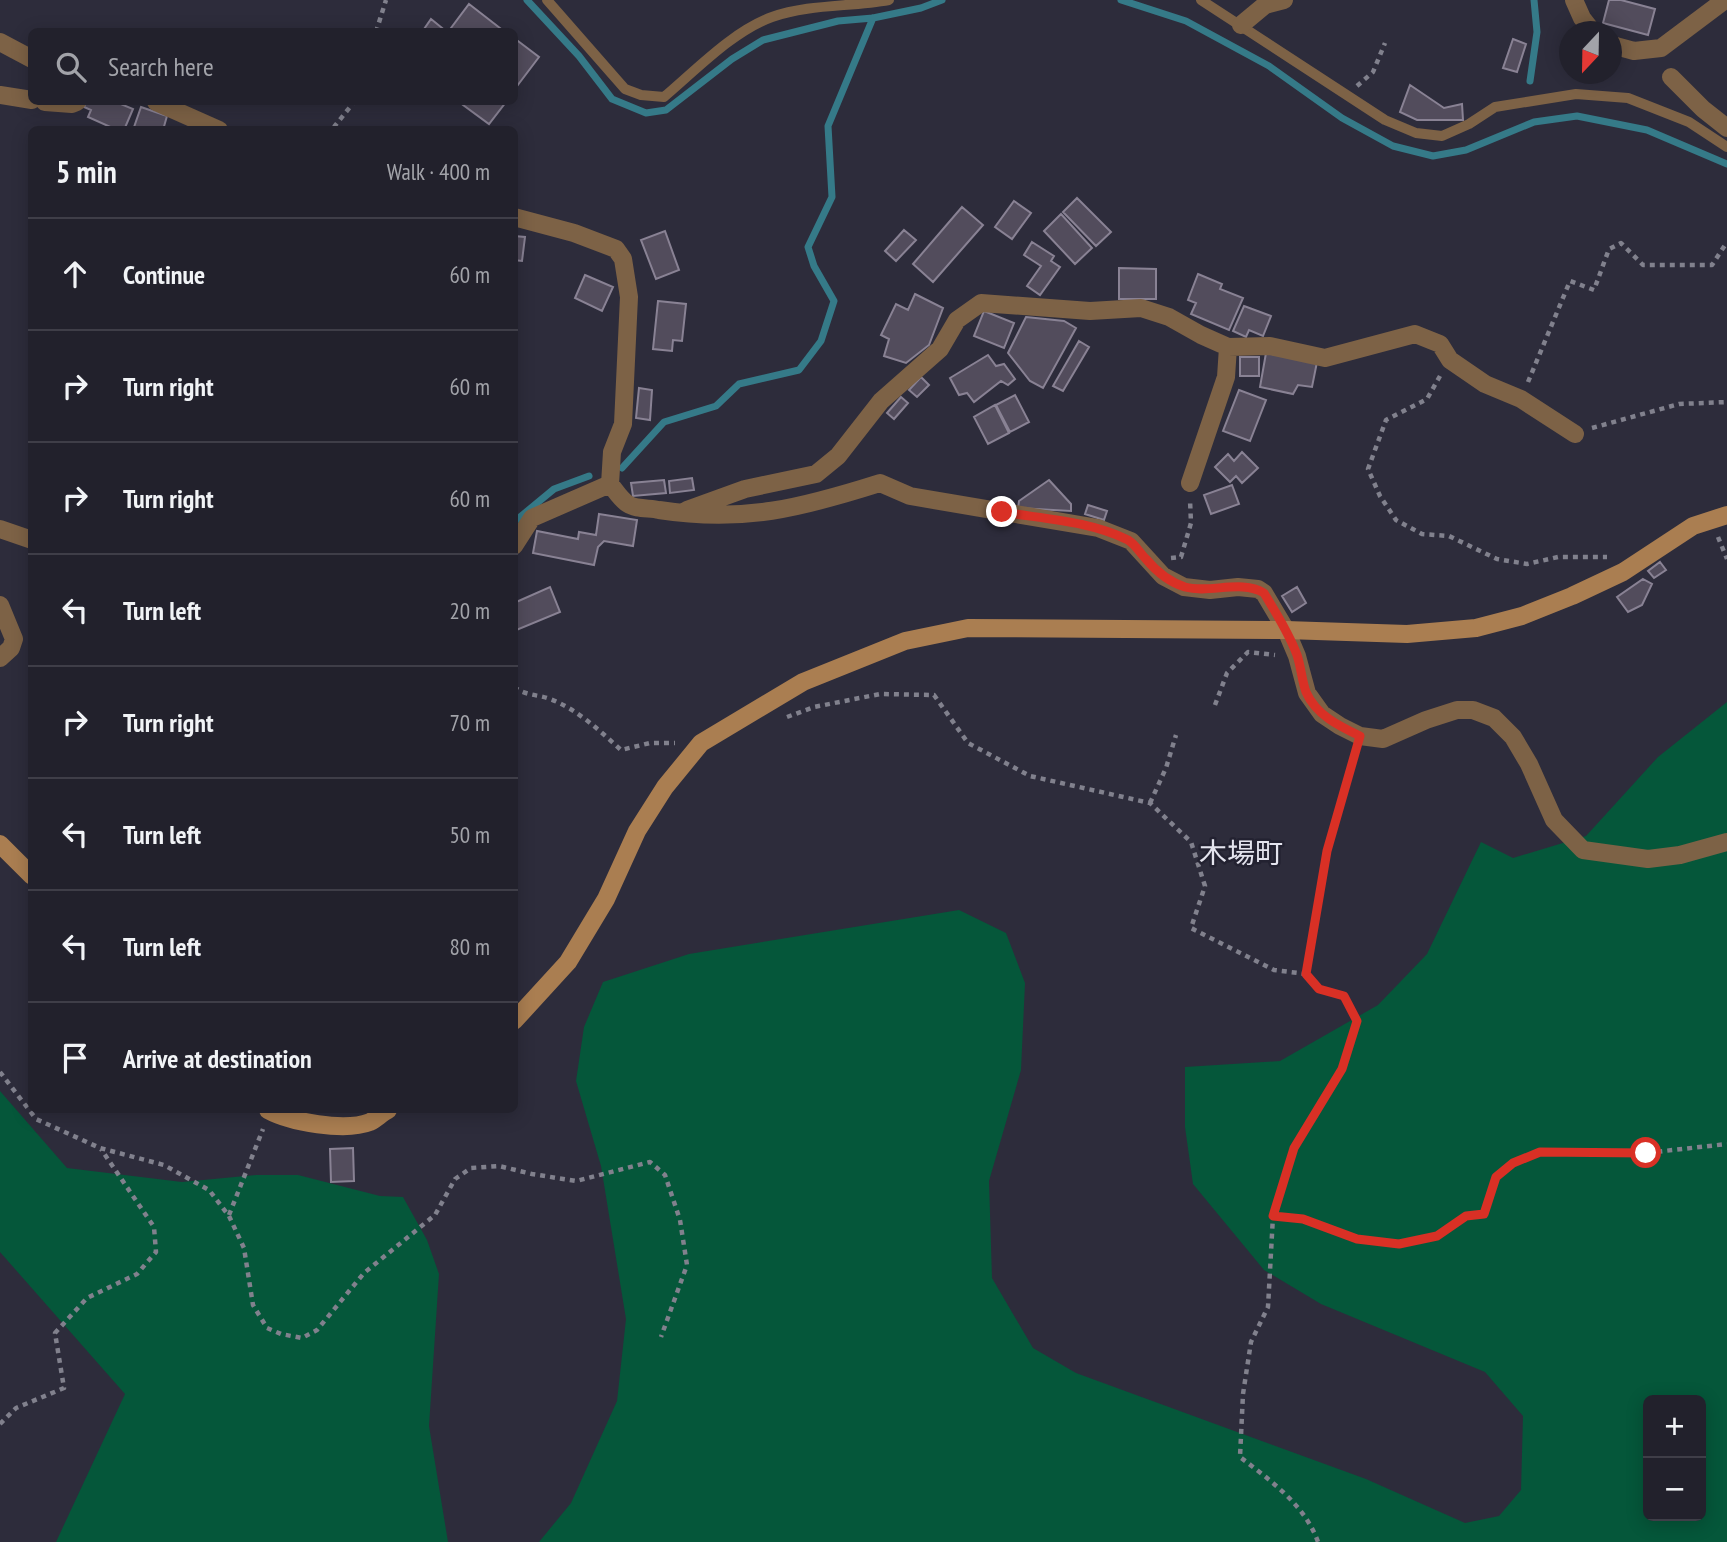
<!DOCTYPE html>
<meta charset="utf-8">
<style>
body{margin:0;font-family:"PT Sans Narrow","Noto Sans JP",sans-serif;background:#2a2934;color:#f1f3f6}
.controls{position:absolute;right:21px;bottom:21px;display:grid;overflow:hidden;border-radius:10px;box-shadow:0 4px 18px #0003}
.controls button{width:63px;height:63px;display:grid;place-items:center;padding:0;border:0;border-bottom:2px solid #3f3e48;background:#22212c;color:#f1f3f6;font:35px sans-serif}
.compass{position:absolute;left:1559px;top:21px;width:63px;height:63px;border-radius:50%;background:#22212c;box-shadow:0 4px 18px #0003;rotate:202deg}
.stop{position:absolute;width:21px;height:21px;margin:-16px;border:5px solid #d93025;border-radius:50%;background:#fff}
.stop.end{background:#d93025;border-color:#fff;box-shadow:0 2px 7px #0008}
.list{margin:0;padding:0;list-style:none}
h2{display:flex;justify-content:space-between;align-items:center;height:91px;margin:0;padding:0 28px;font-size:30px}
h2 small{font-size:23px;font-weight:400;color:#a2a3a9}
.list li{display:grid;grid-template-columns:46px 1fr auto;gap:21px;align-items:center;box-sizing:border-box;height:112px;padding:0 28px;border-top:2px solid #3f3e48}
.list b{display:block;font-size:26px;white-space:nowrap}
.list em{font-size:23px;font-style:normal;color:#a2a3a9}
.icon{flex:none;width:38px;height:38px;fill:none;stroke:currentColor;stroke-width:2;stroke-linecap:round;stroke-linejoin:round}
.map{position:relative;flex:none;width:1727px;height:1542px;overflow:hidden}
.search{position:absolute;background:#22212c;box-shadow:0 4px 18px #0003;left:28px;top:28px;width:490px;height:77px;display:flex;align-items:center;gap:18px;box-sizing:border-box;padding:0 24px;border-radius:10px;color:#a2a3a9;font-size:26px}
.panel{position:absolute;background:#22212c;box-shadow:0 4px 18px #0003;left:28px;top:126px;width:490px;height:987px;border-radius:10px}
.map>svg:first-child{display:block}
.green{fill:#05573a;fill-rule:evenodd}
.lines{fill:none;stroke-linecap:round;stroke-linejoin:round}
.stream{stroke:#357a88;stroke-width:7}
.building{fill:#524c5c;stroke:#898294;stroke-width:2}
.path{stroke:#81818d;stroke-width:4.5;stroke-dasharray:5 5;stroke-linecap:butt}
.lane{stroke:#7d6246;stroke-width:10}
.street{stroke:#7d6246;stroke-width:18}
.secondary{stroke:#aa7e51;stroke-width:18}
.route{stroke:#d93025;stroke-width:9}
.labels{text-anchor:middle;stroke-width:5;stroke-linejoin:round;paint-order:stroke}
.quarter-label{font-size:28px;fill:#e4e4ee;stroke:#232231}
</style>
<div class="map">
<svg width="1727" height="1542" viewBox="0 0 1727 1542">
<rect width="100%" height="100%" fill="#2d2c3b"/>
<path class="green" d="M1727 702V1542H539L571 1503 617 1401 626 1319 601 1166 576 1081 584 1027 603 982 689 954 959 910 1006 933 1025 983 1021 1070 989 1181 992 1278 1033 1348 1076 1373 1366 1479 1465 1523 1499 1516 1521 1490 1523 1416 1485 1372 1321 1304 1264 1270 1193 1184 1185 1127V1067L1280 1061 1378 1005 1427 954 1481 842 1513 858 1586 836 1658 757ZM1648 1400H1701V1516H1648Z
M0 1091 67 1168 182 1182 256 1175H298L380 1196 403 1197 427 1240 439 1274 429 1426 448 1542H56L125 1394 0 1252Z"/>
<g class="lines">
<path class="stream" d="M527 0 579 56 612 99 646 113 666 110 732 59 763 40 838 21 873 18 921 8 942 0
M1121 0 1186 21 1269 66 1342 118 1393 146 1433 156 1466 150 1534 122 1577 116 1647 130 1727 164
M1530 81 1537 32 1534 0
M622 468 664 422 716 406 739 384 799 370 821 341 834 301 814 266 808 247 832 197 828 126 873 18
M514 522 554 489 589 476"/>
</g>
<path class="building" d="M1609 0H1621L1655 9 1648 35 1603 23Z
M469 4 505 32H448Z
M431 19 447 32H422Z
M514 38 539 57 514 90Z
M1513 39 1526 44 1517 72 1503 68Z
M1410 85 1444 108 1462 104 1463 120H1417L1400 112Z
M86 102H116L133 109 124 130H117L88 117 91 110 84 107Z
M459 102H506L489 124Z
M141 107 167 116 163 130H133Z
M1077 198 1111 232 1096 246 1063 212Z
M1014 201 1031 213 1012 239 995 227Z
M962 207 983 225 933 282 913 264Z
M1061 214 1092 248 1075 264 1044 231Z
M904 230 916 240 896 261 885 251Z
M665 231 679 270 656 279 641 240Z
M514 236 525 237 522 261 514 260Z
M1032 242 1054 256 1051 261 1060 267 1040 295 1027 286 1041 266 1024 255Z
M1119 268 1156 269V299H1119Z
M1198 274 1222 284 1220 289 1243 298 1229 330 1191 314 1196 303 1188 300Z
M585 275 613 287 602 311 575 298Z
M915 294 943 308 929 345 906 363 884 356 889 339 881 335 896 304 908 310Z
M658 301 686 304 682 341 673 340 672 351 653 349Z
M1244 306 1271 316 1263 336 1249 330 1246 337 1233 331Z
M984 311 1014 323 1004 348 974 336Z
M1026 317 1064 321 1076 328 1043 388 1030 381 1008 353Z
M1079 341 1089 347 1063 391 1053 386Z
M1266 353 1317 362 1312 387 1298 385 1293 394 1260 387Z
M988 355 996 366 1004 364 1015 379 1008 385 1001 381 974 402 967 393 959 395 950 378Z
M1240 357H1259V376H1240Z
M921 377 929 385 917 397 909 390Z
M639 388 652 390 650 420 636 418Z
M1239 390 1266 400 1250 441 1223 431Z
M1015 395 1029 422 1010 432 996 405Z
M901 397 908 403 894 419 887 413Z
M995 405 1009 433 988 444 974 417Z
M1242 452 1258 468 1242 483 1236 476 1230 482 1215 467 1228 454 1234 461Z
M692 478 694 490 670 493 669 481Z
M664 480 666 493 633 496 631 483Z
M1049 480 1071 504V511L1018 508 1019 501Z
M1232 485 1239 504 1211 514 1204 495Z
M1088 505 1107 511 1104 520 1085 514Z
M599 514 637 520 633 546 604 541 598 547 594 565 533 553 537 531 578 539 579 532 596 535Z
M1660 562 1666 570 1654 578 1648 571Z
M1643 579 1652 584 1642 605 1628 612 1617 597Z
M550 587 560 612 514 631V603Z
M1297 587 1306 603 1292 612 1282 596Z
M353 1148 354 1181 331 1182 330 1149Z"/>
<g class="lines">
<path class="path" d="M376 32 386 0
M1357 86 1373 72 1385 43
M324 130 334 127 354 102
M1440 376 1427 399 1386 420 1368 469 1380 496 1396 520 1422 534 1449 536 1497 559 1527 564 1558 557H1607
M1528 382 1570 281 1594 290 1609 249 1621 243 1643 265H1712L1727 242
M1592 428 1679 404 1727 402
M1718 537 1727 559
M1171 558 1181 557 1191 523 1190 500
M514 687C526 696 537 694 550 699 577 709 600 731 621 750L650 743H675
M1215 705 1227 673 1248 652 1275 655
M787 717 814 707 880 694 934 695 968 743 1030 776 1150 803 1191 842 1205 886 1191 928 1274 970 1306 974 1319 989 1344 996 1357 1021 1342 1069 1311 1117 1294 1148 1273 1216 1268 1307 1251 1342 1243 1394 1240 1457C1270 1480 1305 1505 1318 1542
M1150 803 1166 768 1176 735
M1306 974 1327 851 1355 753
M0 1072 36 1119 100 1148 164 1165 209 1190 229 1216 244 1248 253 1305 267 1328 281 1334 302 1338 317 1330 364 1273 435 1215 455 1179 471 1168 499 1166 532 1174 576 1181 650 1162 665 1175 680 1220 687 1265 661 1337
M229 1215 263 1129
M1273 1216 1303 1219 1357 1239 1399 1244 1437 1236 1466 1216 1484 1214 1496 1176 1513 1163 1540 1152 1646 1153 1727 1144
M0 1424 16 1408 64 1388 55 1333 87 1298 137 1274 156 1252 154 1227 101 1149"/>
<path class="lane" d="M547 0 625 89 641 95 664 97C696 70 733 31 772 17 809 4 851 7 889 0
M1201 0 1385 120 1416 133 1442 136 1469 124 1495 107 1576 94 1628 98 1689 122 1727 147"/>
<path class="street" d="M1574 0 1582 18 1593 32
M1241 25 1265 5 1284 0
M0 42 32 59
M1612 45 1634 51 1661 48 1725 0
M1671 77 1703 109 1727 128
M0 95 32 100
M45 102 72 104 77 102
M156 102 219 130
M514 217 574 233 616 249 623 259 629 297 623 424 612 452 610 484 532 518 514 546
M1190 483 1226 377 1228 347
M610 484C615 490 621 500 628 504 635 509 650 508 659 510 744 523 801 508 880 483L910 496 1098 528 1131 541 1163 576 1184 587 1210 590 1238 587 1258 589 1264 593 1286 630 1297 656 1307 693 1322 714 1340 726 1360 736 1383 739 1426 720 1457 710H1473L1494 718 1513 737 1529 764 1554 820 1583 850 1648 859 1680 855 1727 842
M687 510 745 489 816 474 838 456 881 401 940 349 957 320 981 303 1090 311 1141 308 1169 317 1201 335 1228 347 1270 346 1325 358 1415 334 1440 344 1450 360 1485 384 1521 399 1575 434
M0 529 32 540
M0 605 14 639 11 648 0 658"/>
<path class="secondary" d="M0 844 32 876
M514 1021 568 962 606 899 637 831 665 787 701 743 803 682 905 641 968 628 1286 630 1407 634 1476 628 1522 616 1572 596 1623 572 1693 526 1727 515
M268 1110C290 1122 345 1132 370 1122 376 1119 382 1113 388 1110"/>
</g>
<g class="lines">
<path class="route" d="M1002 512C1044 519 1090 521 1128 540 1135 544 1140 553 1146 559 1156 571 1169 582 1185 587 1210 594 1241 579 1264 593 1276 613 1289 633 1297 655 1301 667 1302 681 1306 692 1316 715 1339 726 1360 736L1327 851 1306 974 1319 989 1344 996 1357 1021 1342 1069 1294 1148 1273 1216 1303 1219 1357 1239 1399 1244 1437 1236 1466 1216 1484 1214 1496 1177 1513 1163 1540 1152 1646 1153"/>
</g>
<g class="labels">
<g class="quarter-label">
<text x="1241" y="863">木場町</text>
</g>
</g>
</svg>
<div class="controls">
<button>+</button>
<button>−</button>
</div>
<svg class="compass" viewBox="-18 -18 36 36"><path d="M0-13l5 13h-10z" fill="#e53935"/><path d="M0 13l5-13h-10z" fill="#a2a3a9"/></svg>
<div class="stop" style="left:1646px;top:1153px"></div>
<div class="stop end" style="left:1002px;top:512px"></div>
<div class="search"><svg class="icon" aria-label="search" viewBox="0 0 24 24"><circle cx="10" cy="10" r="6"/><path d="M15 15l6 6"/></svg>Search here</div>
<section class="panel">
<h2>5 min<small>Walk · 400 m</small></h2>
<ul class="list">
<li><svg class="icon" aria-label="ahead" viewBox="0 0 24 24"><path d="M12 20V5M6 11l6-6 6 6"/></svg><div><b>Continue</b></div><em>60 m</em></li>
<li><svg class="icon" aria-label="right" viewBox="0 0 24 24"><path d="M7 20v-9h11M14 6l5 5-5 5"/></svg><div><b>Turn right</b></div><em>60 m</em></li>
<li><svg class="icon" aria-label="right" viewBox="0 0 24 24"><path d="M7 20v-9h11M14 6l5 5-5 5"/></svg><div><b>Turn right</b></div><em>60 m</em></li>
<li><svg class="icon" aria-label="left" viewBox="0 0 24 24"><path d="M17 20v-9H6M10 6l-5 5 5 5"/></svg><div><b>Turn left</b></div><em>20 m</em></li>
<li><svg class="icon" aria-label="right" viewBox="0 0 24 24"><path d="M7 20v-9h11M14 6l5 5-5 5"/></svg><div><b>Turn right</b></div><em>70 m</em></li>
<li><svg class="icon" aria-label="left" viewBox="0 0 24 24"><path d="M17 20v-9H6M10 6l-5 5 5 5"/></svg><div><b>Turn left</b></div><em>50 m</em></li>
<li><svg class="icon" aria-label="left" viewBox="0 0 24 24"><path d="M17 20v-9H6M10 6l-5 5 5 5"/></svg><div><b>Turn left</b></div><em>80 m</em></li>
<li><svg class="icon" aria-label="arrive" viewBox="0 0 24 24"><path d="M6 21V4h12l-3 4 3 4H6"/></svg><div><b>Arrive at destination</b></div></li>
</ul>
</section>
</div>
